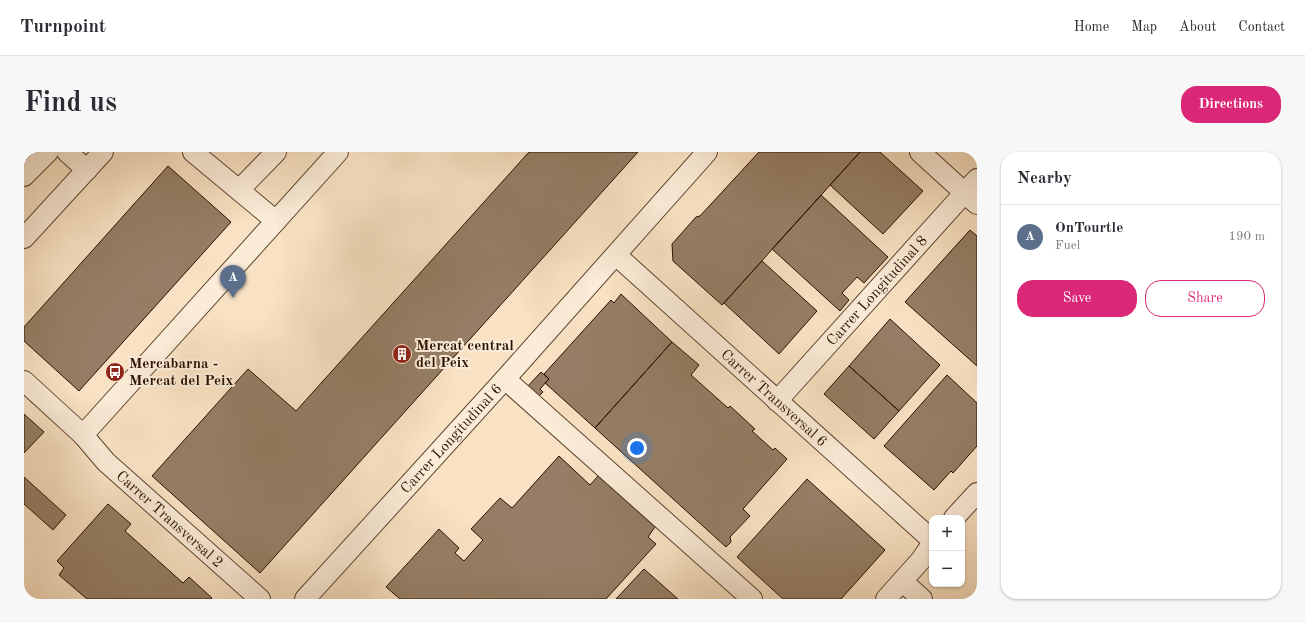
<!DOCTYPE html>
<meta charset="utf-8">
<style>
body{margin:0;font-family:"Old Standard TT",serif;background:#f7f7f7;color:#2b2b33}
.controls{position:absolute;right:12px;bottom:12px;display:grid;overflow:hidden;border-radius:8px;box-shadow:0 1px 3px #0004}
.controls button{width:36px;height:36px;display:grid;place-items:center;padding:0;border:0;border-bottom:1px solid #e1e1e2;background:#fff;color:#2b2b33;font:20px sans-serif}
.you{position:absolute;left:613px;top:296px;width:14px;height:14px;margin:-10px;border:3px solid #fff;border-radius:50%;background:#1a73e8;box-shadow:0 0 0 6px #1a73e833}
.badge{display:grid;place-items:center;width:26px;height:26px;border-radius:50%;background:#db2777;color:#fff;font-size:13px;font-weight:700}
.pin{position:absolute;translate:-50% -33px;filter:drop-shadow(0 1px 2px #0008)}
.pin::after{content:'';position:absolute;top:21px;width:14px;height:12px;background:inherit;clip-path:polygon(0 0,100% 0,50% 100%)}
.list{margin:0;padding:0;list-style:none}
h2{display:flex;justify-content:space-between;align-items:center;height:52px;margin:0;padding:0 16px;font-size:17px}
h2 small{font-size:13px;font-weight:400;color:#7c7c81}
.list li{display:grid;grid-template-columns:26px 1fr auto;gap:12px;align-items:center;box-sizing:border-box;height:64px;padding:0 16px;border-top:1px solid #e1e1e2}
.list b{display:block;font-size:15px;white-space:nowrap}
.list p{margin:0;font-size:13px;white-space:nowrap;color:#7c7c81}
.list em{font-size:13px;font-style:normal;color:#7c7c81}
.actions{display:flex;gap:8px;padding:12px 16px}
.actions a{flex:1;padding:9px 0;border:1px solid #db2777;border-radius:16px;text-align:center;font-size:14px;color:#db2777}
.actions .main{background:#db2777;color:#fff}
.map{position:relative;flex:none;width:953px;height:447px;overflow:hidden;border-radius:16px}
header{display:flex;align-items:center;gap:24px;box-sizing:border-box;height:56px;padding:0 20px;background:#fff;border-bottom:1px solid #e1e1e2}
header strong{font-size:19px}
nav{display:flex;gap:22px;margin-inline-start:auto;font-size:14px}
.intro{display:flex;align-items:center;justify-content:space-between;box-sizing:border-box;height:96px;padding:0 24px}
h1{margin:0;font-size:28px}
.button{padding:10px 18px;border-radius:16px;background:#db2777;color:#fff;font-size:14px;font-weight:700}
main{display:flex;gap:24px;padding:0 24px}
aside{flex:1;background:#fff;border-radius:16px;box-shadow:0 1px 3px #0004}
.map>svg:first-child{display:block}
.building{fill:#957e65;stroke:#291100}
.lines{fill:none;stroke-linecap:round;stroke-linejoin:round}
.minor-casing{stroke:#5d4531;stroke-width:22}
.minor{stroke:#fbecd8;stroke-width:20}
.labels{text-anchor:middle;stroke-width:4;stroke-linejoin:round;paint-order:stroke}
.street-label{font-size:15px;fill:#291100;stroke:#fbecd8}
.poi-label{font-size:15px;font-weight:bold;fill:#291100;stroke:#fbecd8;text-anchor:start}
</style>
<header>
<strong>Turnpoint</strong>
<nav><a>Home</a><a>Map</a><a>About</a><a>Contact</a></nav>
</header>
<div class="intro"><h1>Find us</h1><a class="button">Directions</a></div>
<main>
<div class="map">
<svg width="953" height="447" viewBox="0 0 953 447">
<rect width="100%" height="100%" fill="#f9e2c3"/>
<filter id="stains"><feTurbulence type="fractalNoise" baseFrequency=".005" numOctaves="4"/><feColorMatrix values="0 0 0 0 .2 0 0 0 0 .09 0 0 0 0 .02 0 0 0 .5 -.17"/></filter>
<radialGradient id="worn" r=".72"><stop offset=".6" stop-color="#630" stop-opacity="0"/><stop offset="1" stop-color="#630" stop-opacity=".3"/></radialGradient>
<path class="building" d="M505 0H614L236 421 128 324 224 217 272 259Z
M735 0H836L698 153 649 109 648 92 672 65 676 64Z
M836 0H856L899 39 859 82 806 33Z
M144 14 207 70 55 239 0 189V175Z
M797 43 864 105 840 131 833 125 818 141 825 148 816 159 748 97Z
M946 78 953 84V214L881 150Z
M738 109 793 159 755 202 700 151Z
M597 142 648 190 571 276 521 231 525 227 520 222 587 148 590 151Z
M866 167 916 213 875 259 825 214Z
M648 190 675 213 667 223 704 256 706 254 731 277 728 279 749 298 751 296 763 307 719 357 726 364 706 385 707 390 702 395 571 276Z
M825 214 875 259 850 287 800 242Z
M517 220 525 227 516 237 519 240 514 245 503 235Z
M923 223 953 251V294L929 321 927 319 910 338 860 294Z
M0 262 20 280 0 301Z
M535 304 566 333 574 324 631 375 624 385 632 392 582 447H376L362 435 415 377 435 396 431 401 440 409 459 388 447 377 476 346 488 356Z
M0 325 42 363 29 378 0 352Z
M783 327 861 398 817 447H759L713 405Z
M84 352 107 372 101 379 159 431 165 425 188 446 187 447H63L35 423 40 416 33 409Z
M620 417 654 447H592Z"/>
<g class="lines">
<defs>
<g id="minor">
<path d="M43 0 63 18"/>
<path d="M169 0 252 69"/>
<path d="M896 0 953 52"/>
<path d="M0 24 24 0"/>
<path d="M215 38 252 0"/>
<path d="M0 86 79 0"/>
<path id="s1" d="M592 103 908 388"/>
<path d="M481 227 728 447"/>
<path d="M0 229 59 283 314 0"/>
<path id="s2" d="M753 249 953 27"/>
<path id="s3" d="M59 283 82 310 236 447"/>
<path d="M930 366 953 341"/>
<path d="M878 429 898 447"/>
<path id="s4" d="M281 447 481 227 683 0"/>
<path d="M862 447 897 408 908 392"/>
</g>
</defs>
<use href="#minor" class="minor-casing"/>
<use href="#minor" class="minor"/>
</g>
<defs>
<symbol id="building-disc" viewBox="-11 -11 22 22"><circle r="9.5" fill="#8f2418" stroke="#fbecd8"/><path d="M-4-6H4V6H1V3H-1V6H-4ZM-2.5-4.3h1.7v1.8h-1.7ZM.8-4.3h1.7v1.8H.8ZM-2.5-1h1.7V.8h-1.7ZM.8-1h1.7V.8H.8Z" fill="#fff"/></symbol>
<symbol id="bus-disc" viewBox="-11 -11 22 22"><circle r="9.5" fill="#8f2418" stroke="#fbecd8"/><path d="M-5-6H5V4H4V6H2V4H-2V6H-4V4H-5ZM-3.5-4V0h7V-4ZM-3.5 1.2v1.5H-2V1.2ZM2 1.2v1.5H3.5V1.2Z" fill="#fff"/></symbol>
</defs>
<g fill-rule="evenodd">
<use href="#building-disc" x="367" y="191" width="22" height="22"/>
<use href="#bus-disc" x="80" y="209" width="22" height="22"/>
</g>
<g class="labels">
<g class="street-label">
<text dy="5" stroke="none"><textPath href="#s2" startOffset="149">Carrer Longitudinal 8</textPath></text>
<text dy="5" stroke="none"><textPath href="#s1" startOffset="213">Carrer Transversal 6</textPath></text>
<text dy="5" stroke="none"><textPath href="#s4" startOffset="217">Carrer Longitudinal 6</textPath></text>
<text dy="5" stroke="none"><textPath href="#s3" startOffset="121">Carrer Transversal 2</textPath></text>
</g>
<g class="poi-label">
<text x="392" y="198">Mercat central<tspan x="392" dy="17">del Peix</tspan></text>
<text x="105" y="216">Mercabarna -<tspan x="105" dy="17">Mercat del Peix</tspan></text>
</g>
</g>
<rect width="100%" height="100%" filter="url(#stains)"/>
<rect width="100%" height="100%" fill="url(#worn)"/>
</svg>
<div class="controls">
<button>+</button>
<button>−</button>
</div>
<div class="you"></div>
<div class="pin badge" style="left:209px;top:146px;background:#5c6f8a">A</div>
</div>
<aside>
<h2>Nearby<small></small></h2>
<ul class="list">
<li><span class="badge" style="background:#5c6f8a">A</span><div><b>OnTourtle</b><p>Fuel</p></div><em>190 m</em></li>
</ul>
<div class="actions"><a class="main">Save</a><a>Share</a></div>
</aside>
</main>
